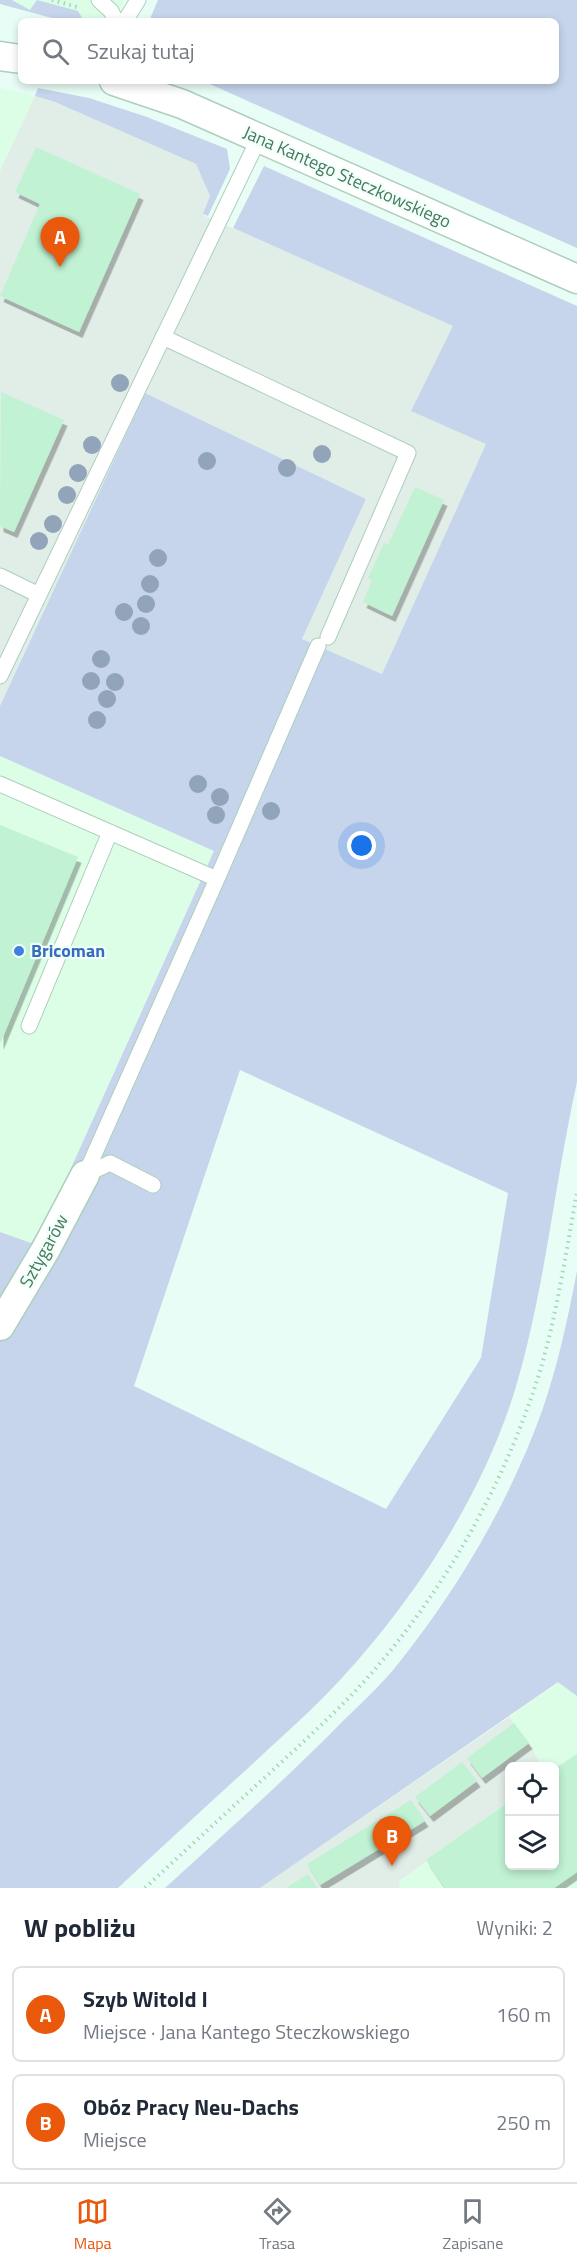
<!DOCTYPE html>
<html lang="pl">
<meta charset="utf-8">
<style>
body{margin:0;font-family:"Titillium Web",sans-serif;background:#f6f6f7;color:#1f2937}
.controls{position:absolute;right:18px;bottom:18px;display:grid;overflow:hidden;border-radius:9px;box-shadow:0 3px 9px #0003}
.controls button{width:54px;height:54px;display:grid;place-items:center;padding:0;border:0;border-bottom:2px solid #e0e1e3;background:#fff;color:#1f2937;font:30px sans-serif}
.you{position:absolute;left:362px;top:846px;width:21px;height:21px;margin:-15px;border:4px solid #fff;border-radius:50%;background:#1a73e8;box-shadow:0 0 0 9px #1a73e833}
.badge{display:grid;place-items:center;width:39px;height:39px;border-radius:50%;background:#ea580c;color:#fff;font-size:20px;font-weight:700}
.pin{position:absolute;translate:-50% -50px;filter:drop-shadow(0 2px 3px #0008)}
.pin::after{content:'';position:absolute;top:32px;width:21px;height:18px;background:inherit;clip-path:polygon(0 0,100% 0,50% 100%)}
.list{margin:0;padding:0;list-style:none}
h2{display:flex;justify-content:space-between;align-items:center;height:78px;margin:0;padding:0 24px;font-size:26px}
h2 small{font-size:20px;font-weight:400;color:#747a83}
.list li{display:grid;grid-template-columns:39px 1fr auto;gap:18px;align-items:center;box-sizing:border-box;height:96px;margin:0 12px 12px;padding:0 12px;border:2px solid #e0e1e3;border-radius:9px}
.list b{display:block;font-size:22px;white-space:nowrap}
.list p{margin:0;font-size:20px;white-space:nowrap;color:#747a83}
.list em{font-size:20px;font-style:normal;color:#747a83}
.icon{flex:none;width:33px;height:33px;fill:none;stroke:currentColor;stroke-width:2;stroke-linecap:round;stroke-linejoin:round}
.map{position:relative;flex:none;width:577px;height:1888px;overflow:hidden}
.search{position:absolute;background:#fff;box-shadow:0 3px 9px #0003;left:18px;right:18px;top:18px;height:66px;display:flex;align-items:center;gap:15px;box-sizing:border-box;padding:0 21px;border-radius:9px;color:#747a83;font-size:22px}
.sheet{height:294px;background:#fff}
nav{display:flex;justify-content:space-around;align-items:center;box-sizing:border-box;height:84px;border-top:2px solid #e0e1e3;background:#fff;font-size:16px;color:#747a83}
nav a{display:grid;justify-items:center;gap:3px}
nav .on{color:#ea580c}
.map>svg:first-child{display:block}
.commercial{fill:#dcfde6}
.industrial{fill:#e1ede7}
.green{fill:#c6d5eb;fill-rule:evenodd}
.building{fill:#c0f2d3;filter:url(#shadow)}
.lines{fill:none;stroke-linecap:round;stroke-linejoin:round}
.lane-casing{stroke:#adcfbc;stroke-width:17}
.street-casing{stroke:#adcfbc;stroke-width:31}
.path{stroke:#a2d8b7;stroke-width:4;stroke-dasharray:1.5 4.5;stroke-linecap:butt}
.lane{stroke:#fff;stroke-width:15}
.street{stroke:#fff;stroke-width:28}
.tree{fill:#91a4ba}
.shop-dot{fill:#3f7fe0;stroke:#effff9;stroke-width:2}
.labels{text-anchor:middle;stroke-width:4.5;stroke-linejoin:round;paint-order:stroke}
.street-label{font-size:18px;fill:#4b775b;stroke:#effff9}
.shop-label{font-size:18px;font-weight:bold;fill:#366cbe;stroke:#effff9;text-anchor:start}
</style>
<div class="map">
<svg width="577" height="1888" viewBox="0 0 577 1888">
<defs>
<filter id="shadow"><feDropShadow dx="3.5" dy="6" stdDeviation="0" flood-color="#0004"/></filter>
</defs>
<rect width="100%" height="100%" fill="#e8fdf5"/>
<path class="commercial" d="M0 0H125L114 21H63L0 4Z
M0 88 35 96 0 171Z
M0 756 214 851 53 1208 31 1244 0 1232Z
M559 1682 577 1696V1888H400L399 1881 509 1801 510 1866H554V1766H541L529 1743 509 1717Z"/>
<path class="industrial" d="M35 96 55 102 196 164 210 196 203 215 454 326 486 444 382 674 302 639 366 499 145 393 0 706V171Z
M509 1717 529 1743 541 1766H510L509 1801 399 1881 400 1888H260Z"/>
<path class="green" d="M0 0H12L30 10 37 0 78 11 84 21H63L0 4Z
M158 0H577V248L203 81H556V21H149Z
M38 88 89 98 147 117 227 149 230 169 208 216 203 214 210 196 196 164 55 102 35 96Z
M264 166 577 306V1082C554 1185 545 1292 514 1393 481 1498 414 1600 340 1680 315 1707 287 1732 260 1757 213 1800 165 1844 118 1888H0V1232L31 1243 53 1208 214 851 0 756V706L145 393 366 499 302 639 382 674 486 444 411 411 453 326 233 228ZM240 1070 508 1193 481 1358 386 1509 134 1386Z
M577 1271V1696L558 1682 260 1888H165C224 1834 284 1781 340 1724 358 1706 378 1688 394 1669 457 1591 508 1505 542 1411 558 1365 568 1318 577 1271Z"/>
<path class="building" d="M36 147 140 194 79 332 0 296 40 204 15 192Z
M1 392 64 420 14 532 0 526Z
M415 487 444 500 392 616 363 602 372 580 368 578 384 543 388 545Z
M0 825 78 857 0 1044Z
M514 1723 529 1743 482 1778 467 1758Z
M577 1754V1872L554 1888H445L426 1860 510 1801V1866H554V1769Z
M462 1762 477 1781 430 1816 415 1797Z
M411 1800 425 1821 320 1885 307 1864Z
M308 1874 317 1888H286L294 1883Z"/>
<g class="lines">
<defs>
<path id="lane" d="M99 0 111 11 116 21
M125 21 138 0
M163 337 408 453 328 637
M0 576 39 595
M0 676 259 138
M0 784 217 879
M29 1026 110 832
M85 1175 217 879 318 646
M85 1175 110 1163 153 1185"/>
<path id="street" d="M0 56 21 59
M114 81 182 104 577 279
M0 1326 46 1249 85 1175"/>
</defs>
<use href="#lane" class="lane-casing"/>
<use href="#street" class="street-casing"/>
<path class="path" d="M52 0 80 8
M145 1888C187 1849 229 1810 272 1771 309 1736 348 1702 381 1662 445 1586 495 1498 529 1404 554 1336 564 1263 577 1192"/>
<use href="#lane" class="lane"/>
<use href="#street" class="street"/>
</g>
<g class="tree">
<circle cx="120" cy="383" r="9"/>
<circle cx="92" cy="445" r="9"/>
<circle cx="322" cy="454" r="9"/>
<circle cx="207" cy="461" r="9"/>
<circle cx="287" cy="468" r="9"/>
<circle cx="78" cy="473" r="9"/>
<circle cx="67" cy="495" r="9"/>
<circle cx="53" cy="524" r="9"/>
<circle cx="39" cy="541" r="9"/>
<circle cx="158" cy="558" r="9"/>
<circle cx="150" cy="584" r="9"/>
<circle cx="146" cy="604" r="9"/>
<circle cx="124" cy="612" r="9"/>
<circle cx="141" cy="626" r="9"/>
<circle cx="101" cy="659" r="9"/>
<circle cx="91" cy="681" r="9"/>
<circle cx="115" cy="682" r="9"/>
<circle cx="107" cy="699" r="9"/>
<circle cx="97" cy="720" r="9"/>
<circle cx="198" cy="784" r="9"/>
<circle cx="220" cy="797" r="9"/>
<circle cx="271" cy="811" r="9"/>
<circle cx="216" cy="815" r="9"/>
</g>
<circle class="shop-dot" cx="19" cy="951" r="6"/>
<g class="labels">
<g class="street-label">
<text transform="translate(347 177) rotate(24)" y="6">Jana Kantego Steczkowskiego</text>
<text transform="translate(44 1251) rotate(-61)" y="6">Sztygarów</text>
</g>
<g class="shop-label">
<text x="31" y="957">Bricoman</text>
</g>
</g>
</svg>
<div class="controls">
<button><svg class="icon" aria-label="locate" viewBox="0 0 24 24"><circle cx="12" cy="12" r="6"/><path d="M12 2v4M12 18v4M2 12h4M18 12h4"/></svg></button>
<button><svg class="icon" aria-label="layers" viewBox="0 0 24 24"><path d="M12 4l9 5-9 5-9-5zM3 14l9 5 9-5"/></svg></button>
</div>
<div class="you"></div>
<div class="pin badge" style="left:60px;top:267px">A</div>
<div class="pin badge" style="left:392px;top:1866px">B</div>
<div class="search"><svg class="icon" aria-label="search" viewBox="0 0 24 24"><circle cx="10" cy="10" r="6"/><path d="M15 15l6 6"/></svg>Szukaj tutaj</div>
</div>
<section class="sheet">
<h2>W pobliżu<small>Wyniki: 2</small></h2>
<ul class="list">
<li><span class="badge">A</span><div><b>Szyb Witold I</b><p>Miejsce · Jana Kantego Steczkowskiego</p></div><em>160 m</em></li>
<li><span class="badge">B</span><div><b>Obóz Pracy Neu-Dachs</b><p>Miejsce</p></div><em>250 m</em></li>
</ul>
</section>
<nav>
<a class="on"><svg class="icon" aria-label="map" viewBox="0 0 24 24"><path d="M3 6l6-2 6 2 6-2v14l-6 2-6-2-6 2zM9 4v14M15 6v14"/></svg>Mapa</a>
<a><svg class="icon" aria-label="directions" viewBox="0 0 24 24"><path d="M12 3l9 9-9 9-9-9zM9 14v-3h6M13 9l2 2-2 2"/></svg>Trasa</a>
<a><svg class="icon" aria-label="saved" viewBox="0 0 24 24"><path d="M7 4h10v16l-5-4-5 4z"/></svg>Zapisane</a>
</nav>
